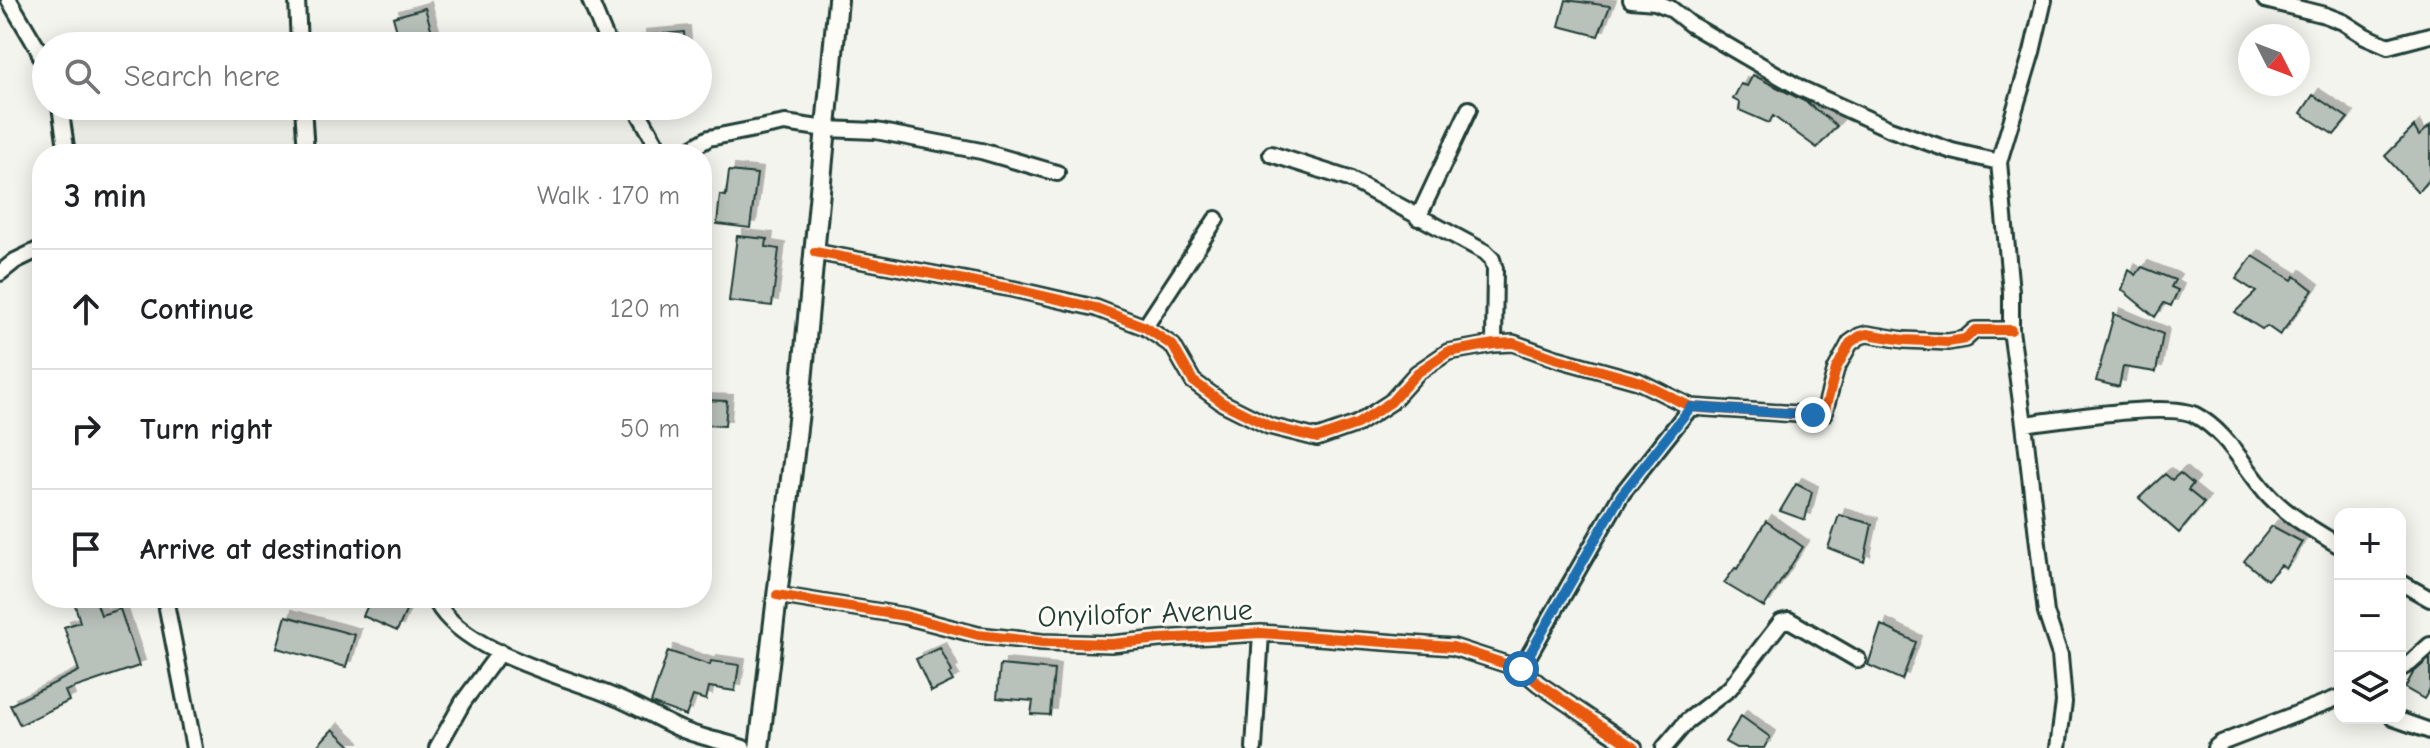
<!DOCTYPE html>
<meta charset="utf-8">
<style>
body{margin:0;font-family:"Comic Neue",sans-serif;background:#f6f6f6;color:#202124}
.controls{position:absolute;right:24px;bottom:24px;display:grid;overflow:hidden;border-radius:16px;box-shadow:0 4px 20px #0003}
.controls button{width:72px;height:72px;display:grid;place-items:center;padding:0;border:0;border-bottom:2px solid #e0e0e0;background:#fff;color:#202124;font:40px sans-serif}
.compass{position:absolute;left:2238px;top:24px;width:72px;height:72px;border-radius:50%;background:#fff;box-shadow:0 4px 20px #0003;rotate:132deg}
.stop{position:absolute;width:24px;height:24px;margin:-18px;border:6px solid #1f6fb2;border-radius:50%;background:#fff}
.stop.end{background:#1f6fb2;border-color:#fff;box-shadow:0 2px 8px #0008}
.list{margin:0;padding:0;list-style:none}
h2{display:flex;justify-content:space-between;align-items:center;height:104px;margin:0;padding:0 32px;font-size:34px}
h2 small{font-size:26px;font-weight:400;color:#757577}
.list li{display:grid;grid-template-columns:52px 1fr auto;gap:24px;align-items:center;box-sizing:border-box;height:120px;padding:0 32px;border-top:2px solid #e0e0e0}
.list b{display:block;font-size:30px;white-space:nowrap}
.list em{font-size:26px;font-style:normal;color:#757577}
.icon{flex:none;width:44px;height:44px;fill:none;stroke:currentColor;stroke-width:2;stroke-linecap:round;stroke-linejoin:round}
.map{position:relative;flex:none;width:2430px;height:748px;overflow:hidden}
.search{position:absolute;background:#fff;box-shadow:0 4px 20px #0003;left:32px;top:32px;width:680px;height:88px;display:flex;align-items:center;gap:20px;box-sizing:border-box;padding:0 28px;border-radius:44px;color:#757577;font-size:30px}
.panel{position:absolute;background:#fff;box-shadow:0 4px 20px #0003;left:32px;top:144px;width:680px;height:464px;border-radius:32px}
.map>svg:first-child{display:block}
.building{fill:#b9c1bb;stroke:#1f3d34;stroke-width:2;filter:url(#shadow)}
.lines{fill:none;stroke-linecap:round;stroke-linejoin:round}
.minor-casing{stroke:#1f3d34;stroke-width:20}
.secondary-casing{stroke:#1f3d34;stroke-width:24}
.minor{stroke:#fdfcf7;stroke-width:14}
.secondary{stroke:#fdfcf7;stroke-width:18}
.cycleway-casing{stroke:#fdfcf7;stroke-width:15}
.cycleway{stroke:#e8590c;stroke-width:10}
.route{stroke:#1f6fb2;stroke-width:10}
.labels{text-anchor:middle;stroke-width:6;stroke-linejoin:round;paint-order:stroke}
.street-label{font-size:30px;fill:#1f3d34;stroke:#fdfcf7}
</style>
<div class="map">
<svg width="2430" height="748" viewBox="0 0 2430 748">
<defs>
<filter id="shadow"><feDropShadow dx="6" dy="-6" stdDeviation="0" flood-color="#0004"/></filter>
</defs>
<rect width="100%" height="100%" fill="#f4f4ef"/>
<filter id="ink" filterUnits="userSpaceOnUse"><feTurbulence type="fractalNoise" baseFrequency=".0125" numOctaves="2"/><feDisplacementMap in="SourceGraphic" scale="16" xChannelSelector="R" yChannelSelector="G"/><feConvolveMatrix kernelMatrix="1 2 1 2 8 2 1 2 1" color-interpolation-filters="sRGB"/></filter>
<g filter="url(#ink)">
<path class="building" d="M1566 0 1610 6 1598 36 1559 26Z
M425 8 435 42 419 46H401L393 17Z
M684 32 685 46H640V36Z
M1753 75 1806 102 1837 126 1817 148 1773 116 1769 123 1739 110 1740 103 1733 99 1741 84 1747 86Z
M2313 95 2348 118 2334 135 2301 113Z
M2430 126V178L2418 192 2385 156 2414 127 2419 136Z
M729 171 757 174 750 228 717 224 720 195 726 196Z
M737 236 767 239 766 247 779 249 772 306 729 301Z
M2253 256 2292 280 2295 276 2313 290 2280 335 2267 326 2262 329 2235 312 2256 292 2236 279Z
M2142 267 2175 280 2171 287 2178 290 2171 306 2164 303 2155 317 2122 290 2129 270 2136 275Z
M2114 314 2163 334 2156 372 2123 367 2119 387 2096 381Z
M702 400 727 401 725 426 702 425Z
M2180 473 2193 484 2188 490 2204 503 2179 533 2139 498 2165 474 2172 480Z
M1796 484 1812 492 1805 520 1780 511Z
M1839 515 1872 524 1864 562 1828 548Z
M1766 521 1803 547 1764 607 1724 583 1735 568 1737 569Z
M2272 526 2302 542 2286 569 2281 565 2267 580 2244 561Z
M95 598 101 615 120 609 139 666 65 691 69 701 20 725 10 705 79 671 64 627 80 622 75 605Z
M371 598H412L397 631 363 616Z
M286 616 355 635 346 667 277 648Z
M1881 625 1916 642 1902 680 1868 665Z
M940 648 952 672 949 674 953 681 931 692 916 659Z
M668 651 710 665 711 661 739 665 735 691 709 687 706 700 693 696 686 716 651 703Z
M2430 658V689L2424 699 2405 688 2413 673Z
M1000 665 1054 670 1050 715 1031 714 1033 701 997 698Z
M1741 716 1770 737 1764 748H1736L1725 742Z
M333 729 353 748H315Z"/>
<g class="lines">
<defs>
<path id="minor" d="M9 0 38 49 46 69
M297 0 299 46
M590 0 609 46
M1631 0 1655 2 1670 8 1690 24 1800 88 1890 129 1952 151 1999 162
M2044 0 2032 52 1999 162 2011 292V330L2024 424 2046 613 2060 655 2064 702 2058 748
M2265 0 2325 15 2343 22 2365 36 2388 46 2430 35
M60 106 67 154
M303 106 306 153
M635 106 662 154
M682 154 709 138 785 123 826 129 876 131 981 151 1057 173
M1271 154 1349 179 1485 252 1492 259 1495 269 1494 344
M1418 218 1469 109
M815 252 1013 289 1096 308 1145 327 1173 346 1193 381 1223 403 1269 426 1317 438 1357 424 1391 402 1417 373 1448 352 1494 344 1513 343 1555 358 1638 381 1691 407 1813 415 1824 413 1836 369 1850 343 1860 336 1867 334 1904 340 1948 342 1965 339 1975 330H2011
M0 273 15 261 42 248
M1145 327 1216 219
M2024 424C2058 420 2168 401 2195 415 2227 432 2243 466 2266 492 2285 514 2315 531 2340 546
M2400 582 2430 599
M777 595 905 616 978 635 1042 642 1111 644 1160 639 1261 633 1453 647 1521 669 1539 684 1634 748
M165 598 194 748
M437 603C464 652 561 675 612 696 635 705 656 718 678 728 698 737 722 741 743 748
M1521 669 1621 495 1691 407
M2400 669 2410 663 2430 645
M2393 718 2430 731
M437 748 463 702 500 652
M1254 748 1261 633
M1664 748 1687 721 1730 688 1781 622 1789 620 1858 660
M2215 748 2221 743 2340 697"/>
<path id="secondary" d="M759 748 800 403 838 0"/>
</defs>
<use href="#minor" class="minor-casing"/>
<use href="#secondary" class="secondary-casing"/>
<use href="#minor" class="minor"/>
<use href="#secondary" class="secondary"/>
<defs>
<path id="cycleway" d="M815 252 1013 289 1096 308 1145 327 1173 346 1193 381 1223 403 1269 426 1317 438 1357 424 1391 402 1417 373 1448 352 1494 344 1513 343 1555 358 1638 381 1691 407 1813 415 1824 413 1836 369 1850 343 1860 336 1867 334 1904 340 1948 342 1965 339 1975 330H2011
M777 595 905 616 978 635 1042 642 1111 644 1160 639 1261 633 1453 647 1521 669 1539 684 1634 748"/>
</defs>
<use href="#cycleway" class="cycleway-casing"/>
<use href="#cycleway" class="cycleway"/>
</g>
</g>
<g class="lines" filter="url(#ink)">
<path class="route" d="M1521 669 1621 495 1691 407 1813 415"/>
</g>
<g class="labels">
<g class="street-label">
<text transform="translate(1145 613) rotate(-2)" y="10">Onyilofor Avenue</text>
</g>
</g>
</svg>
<div class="controls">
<button>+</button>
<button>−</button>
<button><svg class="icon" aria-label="layers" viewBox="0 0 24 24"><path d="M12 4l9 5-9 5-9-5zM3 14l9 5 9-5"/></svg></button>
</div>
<svg class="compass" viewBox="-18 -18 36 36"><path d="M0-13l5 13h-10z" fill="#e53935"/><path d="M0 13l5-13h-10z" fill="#757577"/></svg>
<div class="stop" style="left:1521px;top:669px"></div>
<div class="stop end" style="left:1813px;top:415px"></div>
<div class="search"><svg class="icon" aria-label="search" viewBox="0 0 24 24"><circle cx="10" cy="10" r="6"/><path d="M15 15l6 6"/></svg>Search here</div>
<section class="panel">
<h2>3 min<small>Walk · 170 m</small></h2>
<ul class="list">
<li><svg class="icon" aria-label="ahead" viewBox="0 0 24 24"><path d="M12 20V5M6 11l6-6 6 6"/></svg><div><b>Continue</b></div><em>120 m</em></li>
<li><svg class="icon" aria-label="right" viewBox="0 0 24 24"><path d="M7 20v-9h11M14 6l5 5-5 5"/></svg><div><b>Turn right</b></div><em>50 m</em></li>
<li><svg class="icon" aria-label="arrive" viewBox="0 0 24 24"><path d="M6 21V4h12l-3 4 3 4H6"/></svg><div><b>Arrive at destination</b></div></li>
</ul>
</section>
</div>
